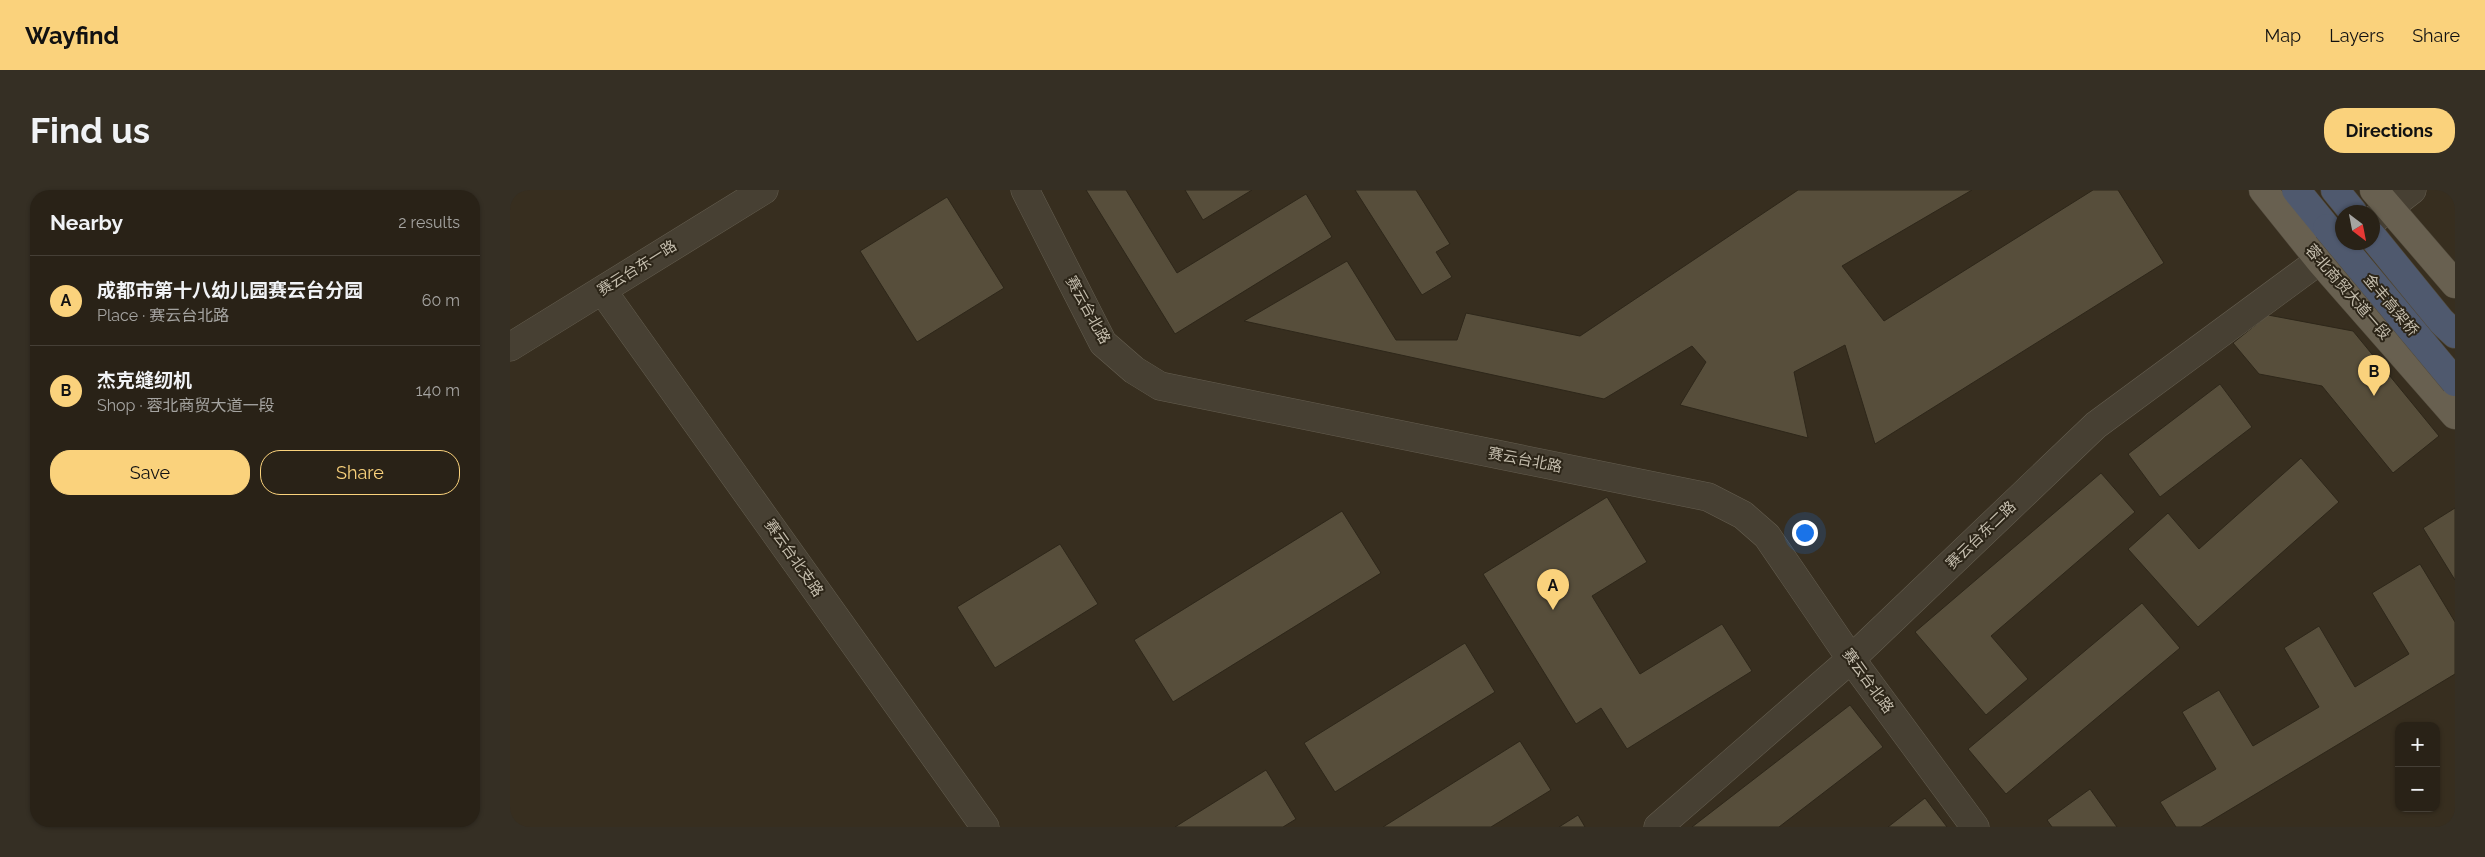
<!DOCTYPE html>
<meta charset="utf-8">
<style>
body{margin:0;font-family:Raleway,"Noto Sans SC",sans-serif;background:#352f24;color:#f1f3f6}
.controls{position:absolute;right:15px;bottom:15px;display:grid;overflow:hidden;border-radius:10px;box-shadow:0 1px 4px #0004}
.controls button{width:45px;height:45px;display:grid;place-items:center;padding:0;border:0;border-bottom:1px solid #453f36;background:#292217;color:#f1f3f6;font:25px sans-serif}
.compass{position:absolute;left:1825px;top:15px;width:45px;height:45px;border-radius:50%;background:#292217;box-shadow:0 1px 4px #0004;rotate:148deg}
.you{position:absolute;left:1294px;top:342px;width:18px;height:18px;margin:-12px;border:4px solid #fff;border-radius:50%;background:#1a73e8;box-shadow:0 0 0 8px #1a73e833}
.badge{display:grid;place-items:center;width:32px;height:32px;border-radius:50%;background:#fad27c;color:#111;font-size:16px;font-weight:700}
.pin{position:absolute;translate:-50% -41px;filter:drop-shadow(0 1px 2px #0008)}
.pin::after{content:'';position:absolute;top:26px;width:18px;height:15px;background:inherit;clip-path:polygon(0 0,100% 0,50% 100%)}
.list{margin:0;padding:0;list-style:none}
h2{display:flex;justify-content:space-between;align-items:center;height:65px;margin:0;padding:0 20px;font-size:21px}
h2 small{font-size:16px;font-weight:400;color:#a5a4a1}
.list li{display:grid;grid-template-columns:32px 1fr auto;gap:15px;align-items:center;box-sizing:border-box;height:90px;padding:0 20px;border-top:1px solid #453f36}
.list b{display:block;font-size:19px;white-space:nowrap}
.list p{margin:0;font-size:16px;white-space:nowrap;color:#a5a4a1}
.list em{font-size:16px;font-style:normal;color:#a5a4a1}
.actions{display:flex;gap:10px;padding:15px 20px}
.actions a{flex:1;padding:11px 0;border:1px solid #fad27c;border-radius:20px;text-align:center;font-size:18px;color:#fad27c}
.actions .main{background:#fad27c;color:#111}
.map{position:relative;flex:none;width:1945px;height:637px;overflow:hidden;border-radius:20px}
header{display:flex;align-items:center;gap:30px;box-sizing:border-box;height:70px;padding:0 25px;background:#fad27c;color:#111}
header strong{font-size:24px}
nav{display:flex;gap:28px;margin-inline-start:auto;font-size:18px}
.intro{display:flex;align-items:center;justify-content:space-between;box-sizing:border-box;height:120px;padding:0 30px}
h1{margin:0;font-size:35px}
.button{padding:12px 22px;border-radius:20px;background:#fad27c;color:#111;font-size:18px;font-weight:700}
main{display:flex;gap:30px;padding:0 30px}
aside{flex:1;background:#292217;border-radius:20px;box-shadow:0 1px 4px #0004}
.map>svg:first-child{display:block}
.building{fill:#574e3b;stroke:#2e271a}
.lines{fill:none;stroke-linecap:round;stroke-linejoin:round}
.minor-casing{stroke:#655e50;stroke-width:29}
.major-casing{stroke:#514a3c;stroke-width:29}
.highway-casing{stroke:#524b3d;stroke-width:29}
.minor{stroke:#474033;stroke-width:28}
.major{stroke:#686050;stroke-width:28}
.highway{stroke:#4f596e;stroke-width:28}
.highway-bridge-casing{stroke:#524b3d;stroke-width:29;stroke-linecap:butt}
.highway-bridge{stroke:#4f596e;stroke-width:28}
.labels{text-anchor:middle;stroke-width:4;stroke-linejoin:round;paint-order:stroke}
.street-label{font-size:15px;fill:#c4bdad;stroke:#2c2518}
</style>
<header>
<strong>Wayfind</strong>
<nav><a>Map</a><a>Layers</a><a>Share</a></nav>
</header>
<div class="intro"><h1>Find us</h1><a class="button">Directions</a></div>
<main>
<aside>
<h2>Nearby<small>2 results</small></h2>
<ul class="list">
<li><span class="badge">A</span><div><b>成都市第十八幼儿园赛云台分园</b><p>Place · 赛云台北路</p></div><em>60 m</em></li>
<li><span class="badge">B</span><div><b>杰克缝纫机</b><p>Shop · 蓉北商贸大道一段</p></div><em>140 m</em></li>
</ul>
<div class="actions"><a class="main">Save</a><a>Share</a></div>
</aside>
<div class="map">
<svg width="1945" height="637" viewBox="0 0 1945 637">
<rect width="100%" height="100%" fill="#372e1f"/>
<path class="building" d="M576 0H616L667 83 796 4 822 47 665 144Z
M675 0H742L693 30Z
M845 0H906L940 54 926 62 942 87 912 105Z
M1288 0H1462L1332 76 1374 131 1583 0H1608L1654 73 1365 254 1335 155 1284 182 1298 248 1170 215 1196 172 1182 156 1094 209 734 131 837 71 886 150H947L956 123 1070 146Z
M437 7 494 98 407 152 350 61Z
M1758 125 1843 141 1929 246 1883 283 1812 196 1749 184 1723 153Z
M1710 194 1742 237 1650 307 1618 264Z
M1791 268 1829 312 1688 437 1618 359 1658 323 1689 359Z
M1591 283 1625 322 1481 446 1518 489 1476 525 1405 442Z
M1097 307 1137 372 1082 406 1130 484 1212 434 1242 481 1117 559 1091 518 1066 534 973 384Z
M1945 318V390L1913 338Z
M832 321 871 383 663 512 624 450Z
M550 354 588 414 485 478 447 417Z
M1910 374 1945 432V484L1691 637H1666L1650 612 1706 579 1672 522 1709 500 1743 556 1809 517 1774 458 1809 436 1845 497 1899 464 1862 403Z
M1632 413 1670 458 1496 604 1458 559Z
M955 453 985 502 825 602 794 553Z
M1340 515 1373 557 1269 637H1182Z
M1010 551 1041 600 981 637H873Z
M756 580 786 629 773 637H665Z
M1580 599 1607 637H1542L1537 630Z
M1415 608 1437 637H1378Z
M1068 625 1075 637H1049Z"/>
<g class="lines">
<defs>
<path id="minor" d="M515 0 593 153 624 180 650 196 1198 307 1233 325 1257 346 1341 469 1465 637
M1862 31 1902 0
M92 100 475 637
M0 157 254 0
M1148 637 1341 469 1586 235 1829 56"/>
<path id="major" d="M1753 0 1810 71 1945 225
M1864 0 1945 94"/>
<path id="highway" d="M1786 0 1817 38
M1825 0 1843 22
M1862 46 1931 131 1945 144"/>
</defs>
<use href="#minor" class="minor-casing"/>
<use href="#major" class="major-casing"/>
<use href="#highway" class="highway-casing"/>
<use href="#minor" class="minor"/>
<use href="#major" class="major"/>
<use href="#highway" class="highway"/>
<defs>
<path id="highway-bridge" d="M1817 38 1945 192"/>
</defs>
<use href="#highway-bridge" class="highway-bridge-casing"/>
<use href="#highway-bridge" class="highway-bridge"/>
</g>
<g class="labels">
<g class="street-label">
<text transform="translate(127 78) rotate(-32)" y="5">赛云台东一路</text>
<text transform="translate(1838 102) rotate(49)" y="5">蓉北商贸大道一段</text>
<text transform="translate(1881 115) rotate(50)" y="5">金丰高架桥</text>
<text transform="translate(578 120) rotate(61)" y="5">赛云台北路</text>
<text transform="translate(1015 270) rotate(11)" y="5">赛云台北路</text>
<text transform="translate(1471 345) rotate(-44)" y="5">赛云台东二路</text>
<text transform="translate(284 368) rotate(55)" y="5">赛云台北支路</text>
<text transform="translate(1358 491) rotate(54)" y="5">赛云台北路</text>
</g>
</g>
</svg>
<div class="controls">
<button>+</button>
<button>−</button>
</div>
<svg class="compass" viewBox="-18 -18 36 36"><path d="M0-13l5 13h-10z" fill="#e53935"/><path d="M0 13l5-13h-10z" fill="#a5a4a1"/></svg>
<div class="you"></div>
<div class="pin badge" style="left:1043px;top:420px">A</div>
<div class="pin badge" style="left:1864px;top:206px">B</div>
</div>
</main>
